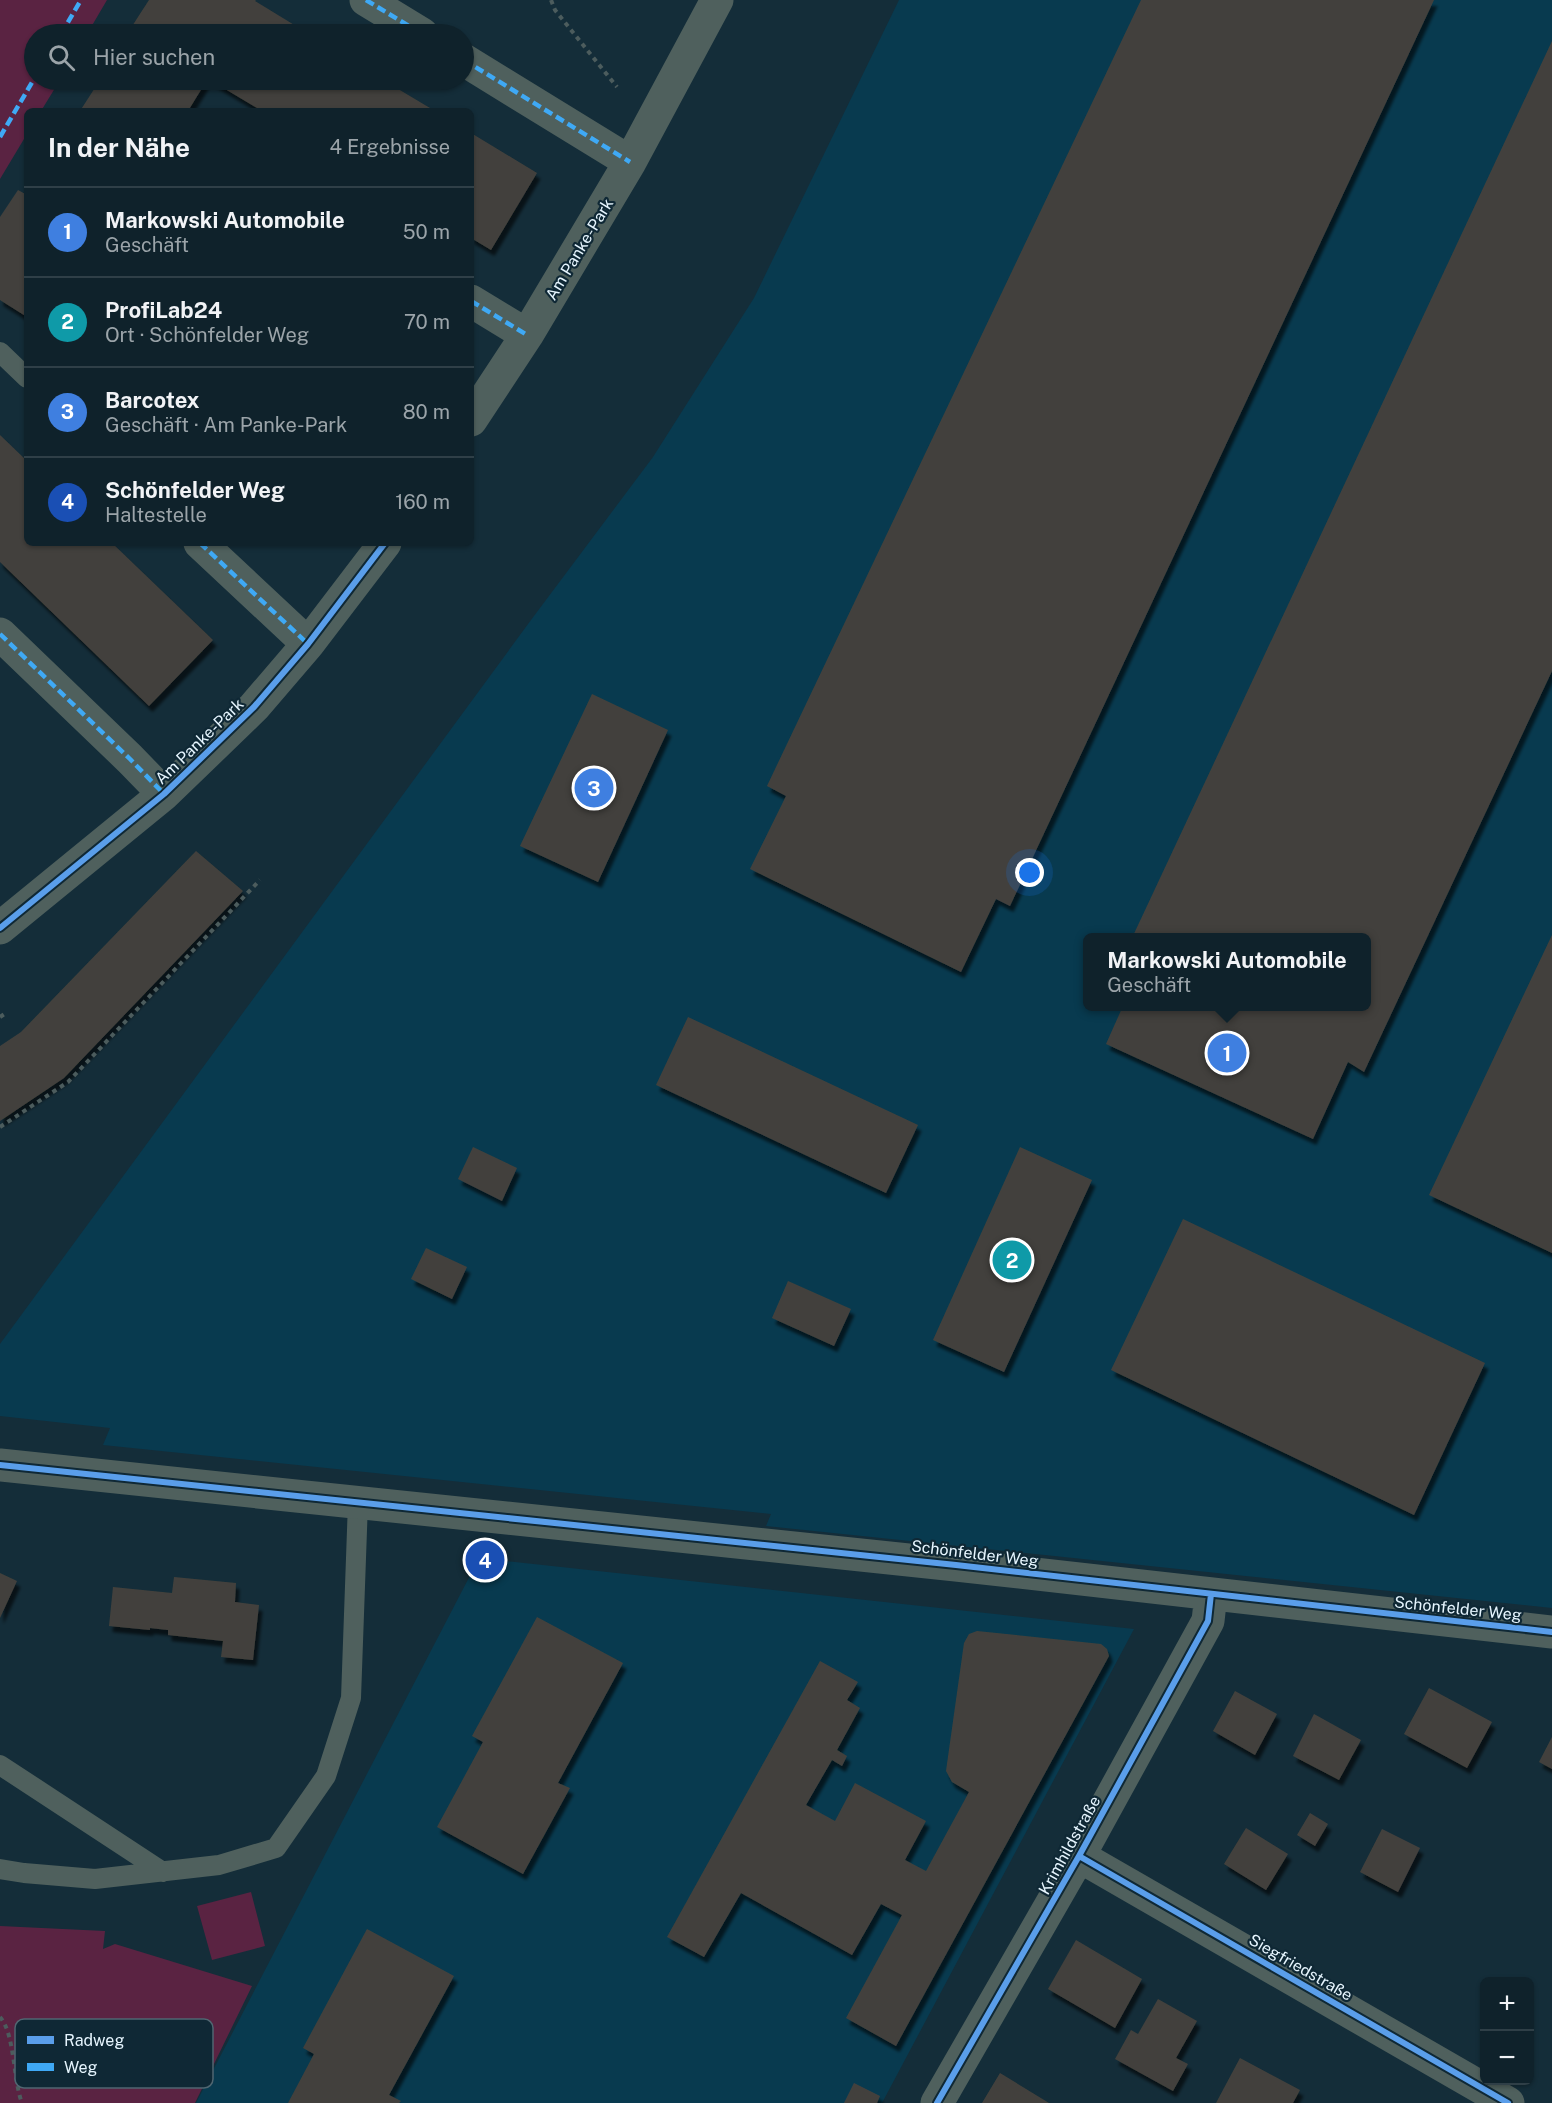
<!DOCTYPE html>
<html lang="de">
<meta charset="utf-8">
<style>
body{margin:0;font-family:"Public Sans",sans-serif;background:#1d2f37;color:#f1f3f6}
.controls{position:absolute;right:18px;bottom:18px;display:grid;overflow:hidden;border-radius:9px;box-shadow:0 2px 4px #0004}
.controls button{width:54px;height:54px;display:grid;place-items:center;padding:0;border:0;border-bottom:2px solid #2f3f47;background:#0f222b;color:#f1f3f6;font:30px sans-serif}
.you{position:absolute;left:1030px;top:873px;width:21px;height:21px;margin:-15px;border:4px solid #fff;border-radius:50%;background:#1a73e8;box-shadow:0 0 0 9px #1a73e833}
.badge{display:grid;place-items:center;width:39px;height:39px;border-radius:50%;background:#9cafb9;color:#fff;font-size:20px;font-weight:700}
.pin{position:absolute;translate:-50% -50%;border:3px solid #fff;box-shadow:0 2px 6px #0006}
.popup{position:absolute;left:1083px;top:933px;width:288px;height:78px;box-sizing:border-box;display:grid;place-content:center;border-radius:9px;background:#0f222b;filter:drop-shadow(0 2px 4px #0005);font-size:20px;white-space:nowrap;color:#9ba4a9}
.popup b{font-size:22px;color:#f1f3f6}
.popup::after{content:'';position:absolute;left:50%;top:100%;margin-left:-12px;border:12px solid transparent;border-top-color:#0f222b}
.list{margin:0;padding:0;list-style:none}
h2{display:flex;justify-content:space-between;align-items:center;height:78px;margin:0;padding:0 24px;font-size:26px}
h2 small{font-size:20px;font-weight:400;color:#9ba4a9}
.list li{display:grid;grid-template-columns:39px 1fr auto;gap:18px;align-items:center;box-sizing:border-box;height:90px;padding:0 24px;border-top:2px solid #2f3f47}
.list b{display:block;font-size:22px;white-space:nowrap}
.list p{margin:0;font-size:20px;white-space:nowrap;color:#9ba4a9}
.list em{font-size:20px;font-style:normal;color:#9ba4a9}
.icon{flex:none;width:33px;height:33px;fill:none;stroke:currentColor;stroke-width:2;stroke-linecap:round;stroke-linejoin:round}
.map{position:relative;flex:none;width:1552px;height:2103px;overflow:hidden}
.search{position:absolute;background:#0f222b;box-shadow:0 2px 4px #0004;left:24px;top:24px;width:450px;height:66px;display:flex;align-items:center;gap:15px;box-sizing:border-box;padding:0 21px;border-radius:33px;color:#9ba4a9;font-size:22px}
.panel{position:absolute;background:#0f222b;box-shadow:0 2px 4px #0004;left:24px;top:108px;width:450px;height:438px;border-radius:9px}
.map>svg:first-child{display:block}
.built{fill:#083a4f;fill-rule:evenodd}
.green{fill:#5a2342}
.building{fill:#43413c;filter:url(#shadow)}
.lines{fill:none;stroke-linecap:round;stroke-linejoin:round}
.path{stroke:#4c5c5d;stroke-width:4;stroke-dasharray:4.5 4.5;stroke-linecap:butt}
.lane{stroke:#4f605d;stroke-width:20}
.street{stroke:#4f605d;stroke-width:33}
.quiet{stroke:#3fa9f5;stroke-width:4.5;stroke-dasharray:9 4.5;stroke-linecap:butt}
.cycleway-casing{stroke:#0f2835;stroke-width:10}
.cycleway{stroke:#5a9eea;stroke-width:6}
.labels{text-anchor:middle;stroke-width:4.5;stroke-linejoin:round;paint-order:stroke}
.street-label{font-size:16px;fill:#e6f5fe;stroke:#0f2835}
.key{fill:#0f2835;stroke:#506671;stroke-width:1.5}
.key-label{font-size:16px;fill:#e6f5fe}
</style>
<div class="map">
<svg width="1552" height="2103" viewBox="0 0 1552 2103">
<defs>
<filter id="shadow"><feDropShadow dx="3.5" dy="6" stdDeviation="1.5" flood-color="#0009"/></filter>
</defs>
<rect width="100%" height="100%" fill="#142d39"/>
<path class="built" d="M899 0H1552V1608L766 1526 771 1514 103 1445 110 1428 0 1416V1344L531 620 653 457 754 298ZM1088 938H1366V1006H1088Z
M497 1560 1134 1629 882 2103H196L475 1566 496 1567Z"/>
<path class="green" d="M0 0H107L87 34H34V80H60L41 111H27V134L0 179Z
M251 1892 265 1946 212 1960 197 1906Z
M0 1926 105 1931 103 1949 115 1944 252 1986 195 2103H0Z"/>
<path class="building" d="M149 0H256L255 1 309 34H127Z
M1141 0H1434L1010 906 996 899 961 972 750 869 786 796 767 786Z
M1552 41V671L1364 1072 1348 1062 1313 1139 1106 1044 1123 1006H1366V938H1132Z
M100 80H207L188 111H80Z
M210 80H383L435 111H262Z
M471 133 537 173 491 250 471 238Z
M18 190 27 195V317L0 300V217Z
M0 435 27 461V543H112L213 640 149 706 0 562Z
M592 694 668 730 598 882 520 846Z
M196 851 243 891 64 1078 0 1121V1046L21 1032Z
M1552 935V1253L1429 1195Z
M688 1017 918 1125 886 1193 656 1085Z
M473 1147 517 1168 502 1201 458 1179Z
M1020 1147 1092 1180 1004 1372 933 1340Z
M1183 1219 1485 1363 1414 1515 1111 1370Z
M426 1248 467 1267 452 1299 411 1279Z
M788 1281 851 1309 834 1346 772 1318Z
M0 1573 17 1581 0 1618Z
M174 1577 236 1583 235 1602 259 1605 253 1660 221 1657 223 1641 168 1635V1630L150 1628V1630L109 1626 113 1587 172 1593Z
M537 1617 623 1663 558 1783 570 1788 523 1874 437 1827 483 1742 472 1736Z
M977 1631 1101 1644 1107 1649 1109 1656 896 2046 846 2018 902 1915 881 1904 852 1955 741 1893 704 1957 667 1937 820 1661 858 1682 847 1700 860 1708 837 1750 847 1756 842 1766 832 1760 806 1805 835 1821 855 1783 926 1821 905 1860 926 1871 969 1792 952 1782 946 1771 964 1643 969 1634Z
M1429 1688 1492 1722 1467 1768 1404 1734Z
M1235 1691 1277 1714 1255 1755 1213 1731Z
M1314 1714 1361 1740 1339 1780 1293 1756Z
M1552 1737V1769L1539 1762Z
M1310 1813 1328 1824 1315 1846 1297 1835Z
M1246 1828 1288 1854 1266 1890 1224 1864Z
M1382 1829 1420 1848 1398 1892 1360 1872Z
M367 1929 454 1976 389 2095 401 2101 399 2103H288L314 2054 303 2048Z
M1076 1940 1142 1979 1115 2028 1048 1989Z
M1158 1999 1197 2021 1176 2058 1188 2064 1173 2091 1115 2059 1131 2030 1138 2034Z
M1240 2058 1300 2090 1293 2103H1216Z
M1000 2073 1049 2103H982Z
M854 2083 880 2096 877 2103H844Z"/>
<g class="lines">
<path class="path" d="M551 0 555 10 617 87
M322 543V544
M0 1017 6 1013
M0 1127 68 1082 260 880
M0 2017C15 2034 13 2080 22 2103"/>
<path class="lane" d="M0 352 27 378
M0 1765 163 1872
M0 1869 24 1873 95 1879 219 1865 276 1848 326 1776 351 1698 358 1502"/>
<path class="street" d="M366 0 422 34
M464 60 630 162
M471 301 527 335
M471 420 527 335 630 162 717 0
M200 543 308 644
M0 634 130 759 164 794
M0 928 164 794 254 707 308 644 385 543
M0 1465 956 1565 1552 1632
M1079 1856 1508 2103
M937 2103 1079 1856 1208 1621 1211 1594"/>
<path class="quiet" d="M366 0 422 34
M61 34 81 0
M464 60 630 162
M0 137 34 79
M471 301 527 335
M200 543 308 644
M0 634 130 759 164 794"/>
<defs>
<path id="cycleway" d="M0 928 164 794 254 707 308 644 385 543
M0 1465 956 1565 1552 1632
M1079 1856 1508 2103
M937 2103 1079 1856 1208 1621 1211 1594"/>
</defs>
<use href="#cycleway" class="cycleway-casing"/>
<use href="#cycleway" class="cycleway"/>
</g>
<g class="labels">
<g class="street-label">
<text transform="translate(579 249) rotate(-59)" y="6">Am Panke-Park</text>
<text transform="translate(199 741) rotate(-44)" y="6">Am Panke-Park</text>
<text transform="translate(975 1553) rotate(7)" y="6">Schönfelder Weg</text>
<text transform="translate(1458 1608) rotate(6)" y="6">Schönfelder Weg</text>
<text transform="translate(1069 1845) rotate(-61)" y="6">Krimhildstraße</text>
<text transform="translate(1301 1967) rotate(30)" y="6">Siegfriedstraße</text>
</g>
</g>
<rect x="15" y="2019" width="198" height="69" rx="9" class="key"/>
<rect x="27" y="2036" width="27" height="8" fill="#5a9eea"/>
<rect x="27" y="2063" width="27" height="8" fill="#3fa9f5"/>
<g class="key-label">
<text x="64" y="2046">Radweg</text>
<text x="64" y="2073">Weg</text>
</g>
</svg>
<div class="controls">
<button>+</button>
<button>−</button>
</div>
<div class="you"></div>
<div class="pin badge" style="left:1227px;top:1053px;background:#3f7fe0">1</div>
<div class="popup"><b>Markowski Automobile</b>Geschäft</div>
<div class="pin badge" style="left:1012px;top:1260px;background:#0f9aa8">2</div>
<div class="pin badge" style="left:594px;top:788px;background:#3f7fe0">3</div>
<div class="pin badge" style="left:485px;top:1560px;background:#1a4fb4">4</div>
<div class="search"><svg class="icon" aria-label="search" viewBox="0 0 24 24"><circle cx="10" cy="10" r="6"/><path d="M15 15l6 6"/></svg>Hier suchen</div>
<section class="panel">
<h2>In der Nähe<small>4 Ergebnisse</small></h2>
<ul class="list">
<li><span class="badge" style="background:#3f7fe0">1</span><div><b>Markowski Automobile</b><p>Geschäft</p></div><em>50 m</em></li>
<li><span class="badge" style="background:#0f9aa8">2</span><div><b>ProfiLab24</b><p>Ort · Schönfelder Weg</p></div><em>70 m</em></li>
<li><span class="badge" style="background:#3f7fe0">3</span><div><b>Barcotex</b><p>Geschäft · Am Panke-Park</p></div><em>80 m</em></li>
<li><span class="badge" style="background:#1a4fb4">4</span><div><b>Schönfelder Weg</b><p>Haltestelle</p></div><em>160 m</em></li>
</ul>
</section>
</div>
